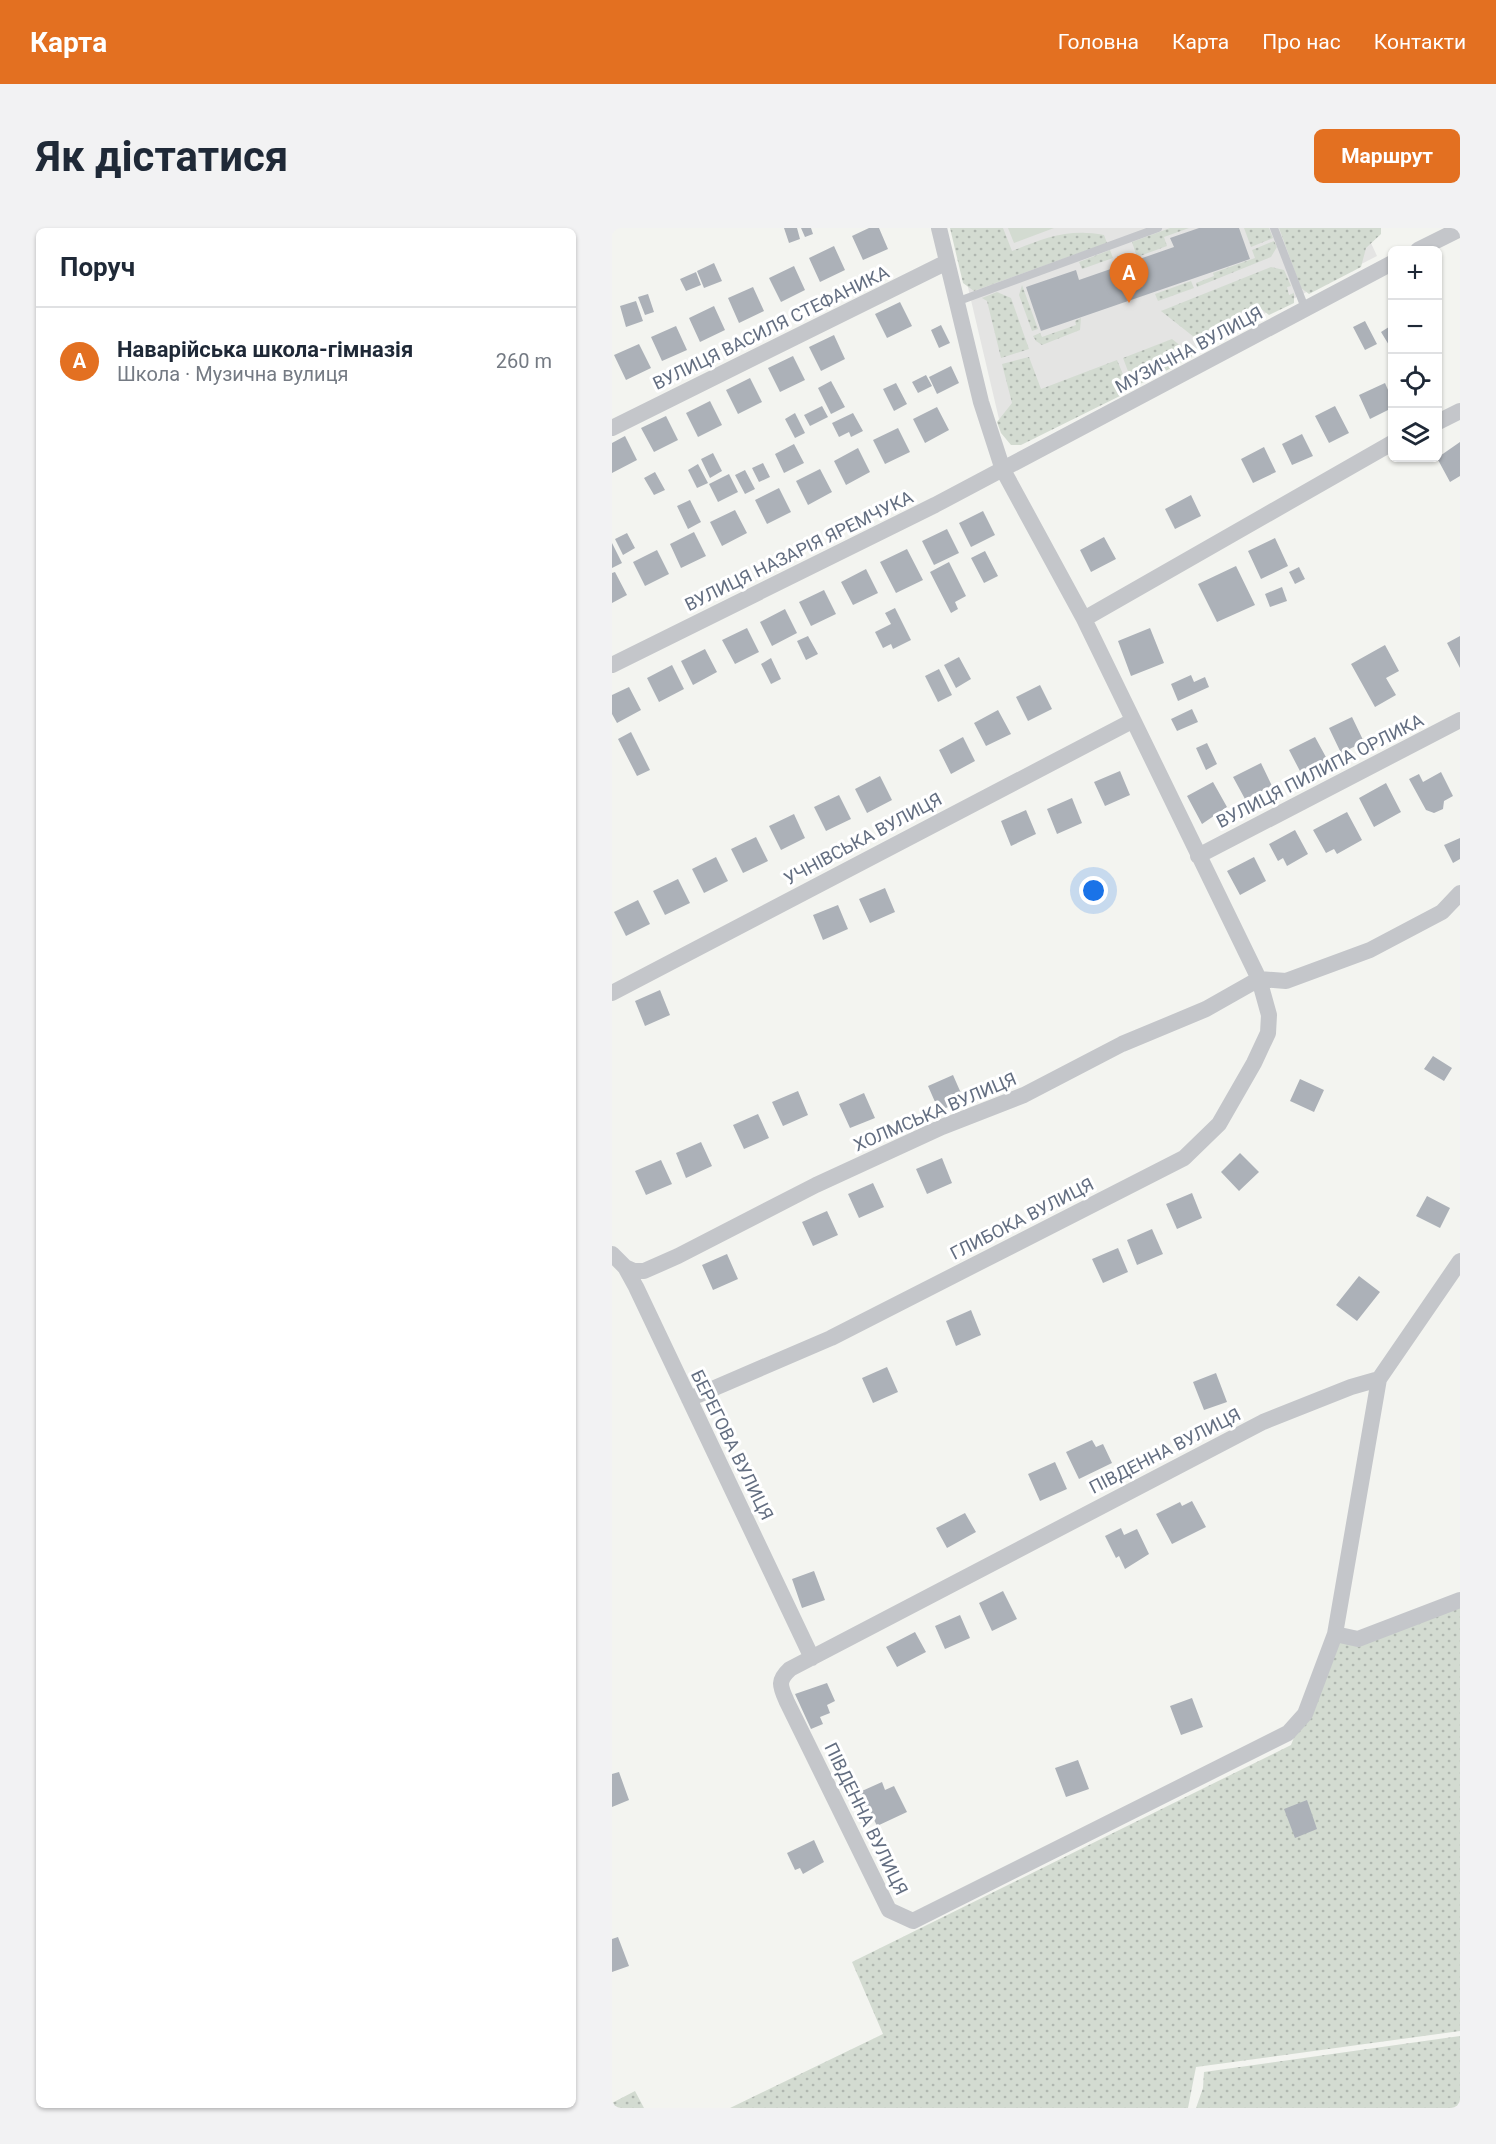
<!DOCTYPE html>
<html lang="uk">
<meta charset="utf-8">
<style>
body{margin:0;font-family:Roboto,sans-serif;background:#f2f2f3;color:#1f2937}
.controls{position:absolute;right:18px;top:18px;display:grid;overflow:hidden;border-radius:9px;box-shadow:0 2px 4px #0004}
.controls button{width:54px;height:54px;display:grid;place-items:center;padding:0;border:0;border-bottom:2px solid #e0e1e3;background:#fff;color:#1f2937;font:30px sans-serif}
.you{position:absolute;left:482px;top:663px;width:21px;height:21px;margin:-15px;border:4px solid #fff;border-radius:50%;background:#1a73e8;box-shadow:0 0 0 9px #1a73e833}
.badge{display:grid;place-items:center;width:39px;height:39px;border-radius:50%;background:#e37021;color:#fff;font-size:20px;font-weight:700}
.pin{position:absolute;translate:-50% -50px;filter:drop-shadow(0 2px 3px #0008)}
.pin::after{content:'';position:absolute;top:32px;width:21px;height:18px;background:inherit;clip-path:polygon(0 0,100% 0,50% 100%)}
.list{margin:0;padding:0;list-style:none}
h2{display:flex;justify-content:space-between;align-items:center;height:78px;margin:0;padding:0 24px;font-size:26px}
h2 small{font-size:20px;font-weight:400;color:#747a83}
.list li{display:grid;grid-template-columns:39px 1fr auto;gap:18px;align-items:center;box-sizing:border-box;height:108px;padding:0 24px;border-top:2px solid #e0e1e3}
.list b{display:block;font-size:22px;white-space:nowrap}
.list p{margin:0;font-size:20px;white-space:nowrap;color:#747a83}
.list em{font-size:20px;font-style:normal;color:#747a83}
.icon{flex:none;width:33px;height:33px;fill:none;stroke:currentColor;stroke-width:2;stroke-linecap:round;stroke-linejoin:round}
.map{position:relative;flex:none;width:848px;height:1880px;overflow:hidden;border-radius:9px}
header{display:flex;align-items:center;gap:36px;box-sizing:border-box;height:84px;padding:0 30px;background:#e37021;color:#fff}
header strong{font-size:28px}
nav{display:flex;gap:33px;margin-inline-start:auto;font-size:21px}
.intro{display:flex;align-items:center;justify-content:space-between;box-sizing:border-box;height:144px;padding:0 36px}
h1{margin:0;font-size:42px}
.button{padding:15px 27px;border-radius:9px;background:#e37021;color:#fff;font-size:21px;font-weight:700}
main{display:flex;gap:36px;padding:0 36px}
aside{flex:1;background:#fff;border-radius:9px;box-shadow:0 2px 4px #0004}
.map>svg:first-child{display:block}
.built{fill:#e4e4e3}
.grass{fill:url(#grass-dots)}
.pitch{fill:#d3dbd1}
.building{fill:#acb1b8}
.lines{fill:none;stroke-linecap:round;stroke-linejoin:round}
.lane{stroke:#c4c6ca;stroke-width:8}
.street{stroke:#c4c6ca;stroke-width:16}
.labels{text-anchor:middle;stroke-width:6;stroke-linejoin:round;paint-order:stroke}
.street-label{font-size:18px;fill:#636e81;stroke:#fff}
</style>
<header>
<strong>Карта</strong>
<nav><a>Головна</a><a>Карта</a><a>Про нас</a><a>Контакти</a></nav>
</header>
<div class="intro"><h1>Як дістатися</h1><a class="button">Маршрут</a></div>
<main>
<aside>
<h2>Поруч<small></small></h2>
<ul class="list">
<li><span class="badge">A</span><div><b>Наварійська школа-гімназія</b><p>Школа · Музична вулиця</p></div><em>260 m</em></li>
</ul>
</aside>
<div class="map">
<svg width="848" height="1880" viewBox="0 0 848 1880">
<defs>
<pattern id="grass-dots" width="8" height="8" patternUnits="userSpaceOnUse" patternTransform="scale(1.5)"><rect width="8" height="8" fill="#d3dbd1"/><path d="M2 2h.1M6 6h.1" fill="none" stroke="#afb6af" stroke-width="1.8" stroke-linecap="round"/></pattern>
</defs>
<rect width="100%" height="100%" fill="#f3f4f0"/>
<path class="built" d="M342 0H752L765 28 437 196 429 175 387 191Z"/>
<path class="grass" d="M338 0H391L400 23C432 10 457 0 492 7L495 15 362 63 351 55Z
M558 0H577L552 9 555 18 525 29 520 14Z
M632 0H657L661 10 639 19Z
M667 0H769V6L754 20 749 39 697 66 689 60Z
M662 13 665 19 659 29 585 59 584 55 602 48 601 45 643 30 640 22Z
M498 22 501 30 470 41 467 34Z
M659 39 672 42 679 58 675 59 677 67 682 65V75L657 87 644 77 597 101 587 113 549 83Z
M579 53 582 60 546 73 543 66Z
M410 57 426 101 420 103 407 67Z
M385 64 399 70 417 121 389 130 375 73 370 70Z
M469 90 468 102 430 117 424 113 421 108 428 105 430 109 464 97 463 93Z
M560 111 580 127 579 130 522 159 511 130Z
M417 129 429 161 505 132 518 163 409 217H399L389 205 385 194 400 175 390 136Z
M848 1372V1803L584 1839 576 1880H118L271 1806 240 1734 679 1517 723 1406 746 1411Z
M848 1808V1880H584L591 1860 592 1844Z
M23 1863 32 1880H0V1875Z"/>
<path class="pitch" d="M396 0H442L402 15Z"/>
<path class="building" d="M172 0H185L188 11 177 15Z
M189 0H199L201 6 193 9Z
M257 0H267L276 21 251 32 240 8Z
M587 0H627L638 31 429 103 414 59 464 42 467 52 562 19 558 10Z
M222 18 233 42 208 54 197 30Z
M102 35 110 53 92 60 85 43Z
M182 38 193 62 169 74 157 50Z
M84 44 89 57 74 63 68 51Z
M141 59 152 83 127 95 116 70Z
M36 66 42 84 33 87 26 69Z
M24 73 31 93 14 99 8 78Z
M288 74 300 98 275 110 263 86Z
M102 78 113 102 88 114 77 90Z
M753 93 765 116 753 122 741 99Z
M329 97 338 115 327 120 319 102Z
M780 97V122L769 104Z
M64 98 75 122 50 133 39 109Z
M222 107 233 131 209 143 197 119Z
M27 116 39 140 14 152 2 127Z
M181 128 193 152 168 164 156 140Z
M339 138 347 155 325 166 317 149Z
M314 147 320 158 306 165 300 154Z
M138 150 150 174 126 186 114 162Z
M219 153 233 179 219 186 206 160Z
M284 155 295 176 282 183 271 161Z
M773 155 780 171V180L758 191 747 167Z
M98 173 110 197 86 209 74 185Z
M210 178 216 189 198 198 192 187Z
M723 178 737 205 717 215 703 188Z
M325 179 337 202 313 215 301 191Z
M183 185 193 205 183 210 173 191Z
M241 185 251 203 239 209 237 204 227 209 220 195Z
M54 188 66 212 42 224 29 200Z
M286 200 298 224 273 236 261 212Z
M690 206 701 228 680 237 670 216Z
M13 208 25 232 0 245V215Z
M848 214V248L838 254 825 230Z
M182 216 192 235 172 245 163 226Z
M652 219 664 244 641 255 629 231Z
M246 220 258 244 234 257 222 233Z
M101 225 110 243 98 250 89 231Z
M151 235 158 249 147 254 140 240Z
M86 236 96 255 85 260 76 242Z
M208 241 220 264 196 277 184 253Z
M133 242 143 261 133 266 123 247Z
M43 244 53 262 42 267 32 250Z
M117 246 126 264 106 274 97 256Z
M167 260 179 284 155 296 143 272Z
M579 267 589 288 563 301 553 281Z
M78 272 89 294 76 301 65 278Z
M123 282 135 305 110 318 98 294Z
M371 283 383 307 359 319 347 295Z
M335 301 347 325 322 337 310 313Z
M82 304 94 328 69 340 58 316Z
M15 305 23 320 11 327 3 311Z
M492 309 504 331 479 344 468 322Z
M663 310 676 338 649 351 636 323Z
M0 315 10 335 0 340Z
M295 321 311 352 284 365 268 334Z
M45 322 57 346 33 358 21 334Z
M373 323 386 348 372 355 359 330Z
M337 334 354 368 343 374 346 381 339 385 318 344Z
M624 338 643 377 605 394 586 356Z
M687 339 693 351 683 356 677 344Z
M254 341 266 365 241 377 229 354Z
M3 344 15 367 0 375V345Z
M670 359 675 373 658 379 653 366Z
M212 362 224 386 199 398 187 374Z
M283 380 299 412 281 421 279 416 271 420 263 404 279 396 273 385Z
M173 381 185 405 160 418 148 394Z
M135 400 147 424 123 436 110 412Z
M538 400 552 435 519 448 506 413Z
M196 408 206 426 194 432 185 413Z
M848 408V440L835 415Z
M773 417 787 443 774 450 784 467 763 479 739 436Z
M93 421 105 444 81 457 69 433Z
M347 429 359 451 344 460 332 437Z
M159 430 169 451 159 456 149 436Z
M60 437 72 461 47 474 35 450Z
M327 441 340 467 326 474 313 448Z
M579 447 582 454 593 449 597 459 566 473 559 456Z
M428 457 440 481 416 493 404 469Z
M17 459 29 482 5 495 0 486V467Z
M580 481 586 494 565 503 559 491Z
M386 482 399 506 374 518 362 495Z
M740 489 752 514 729 525 717 500Z
M19 504 38 542 25 548 6 511Z
M351 509 363 533 339 546 327 522Z
M703 509 715 531 689 545 677 522Z
M595 515 605 536 594 542 584 520Z
M649 535 660 558 633 571 621 549Z
M508 543 518 567 493 578 482 554Z
M829 544 841 568 832 573 831 581 822 585 814 582 797 551 807 546 811 554Z
M268 548 280 572 255 585 243 561Z
M601 554 615 579 590 596 575 568Z
M774 555 789 584 762 599 747 570Z
M227 567 239 591 214 603 202 579Z
M460 570 470 595 445 606 435 581Z
M414 582 424 606 399 618 389 593Z
M735 584 750 612 725 626 722 621 714 625 701 602Z
M182 586 193 610 169 622 157 598Z
M683 602 696 626 675 638 671 630 666 633 657 616Z
M144 609 156 633 131 645 119 621Z
M848 610V631L841 635 832 617Z
M104 629 116 653 92 665 80 641Z
M642 629 654 653 628 667 615 643Z
M66 651 78 675 53 687 41 663Z
M273 660 283 684 258 695 247 671Z
M26 672 38 696 14 708 2 684Z
M226 677 236 701 211 712 201 687Z
M48 762 58 787 33 798 23 773Z
M821 828 840 840 832 853 812 841Z
M341 847 352 872 327 883 316 858Z
M688 851 712 862 702 884 678 873Z
M186 863 196 887 171 898 160 874Z
M252 865 263 890 238 900 227 876Z
M146 886 157 910 132 921 121 897Z
M89 914 100 938 74 950 64 925Z
M628 925 647 944 627 963 609 944Z
M330 930 340 955 315 966 304 941Z
M49 932 60 956 34 967 23 943Z
M261 955 272 979 247 990 236 966Z
M580 965 590 990 565 1001 554 976Z
M815 968 838 980 828 1000 804 988Z
M215 983 226 1007 201 1018 190 994Z
M540 1001 551 1026 525 1037 515 1012Z
M506 1020 516 1044 491 1055 480 1031Z
M115 1026 126 1051 101 1062 90 1037Z
M747 1048 768 1064 745 1093 724 1077Z
M359 1082 369 1107 344 1118 334 1093Z
M275 1139 286 1164 261 1175 250 1150Z
M604 1145 615 1174 592 1182 581 1154Z
M480 1212 484 1219 491 1216 500 1235 467 1251 454 1224Z
M443 1234 455 1261 428 1273 416 1246Z
M580 1273 594 1299 560 1316 544 1286 568 1274 570 1278Z
M353 1285 364 1304 335 1320 324 1300Z
M509 1300 512 1307 525 1301 537 1326 513 1341 507 1328 504 1330 493 1308Z
M202 1343 213 1372 190 1380 180 1351Z
M391 1363 405 1391 380 1403 367 1375Z
M348 1387 358 1410 333 1421 323 1398Z
M303 1404 314 1424 285 1439 274 1419Z
M215 1455 223 1473 215 1477 218 1485 208 1489 211 1496 199 1501 183 1466Z
M580 1470 591 1499 569 1507 558 1478Z
M466 1532 477 1561 454 1569 443 1540Z
M7 1544 17 1572 0 1579V1546Z
M270 1554 273 1562 282 1558 295 1584 265 1598 257 1581 250 1585 241 1567Z
M695 1572 705 1601 683 1610 672 1581Z
M202 1612 212 1634 191 1646 188 1640 183 1642 175 1625Z
M6 1709 17 1738 0 1744V1711Z"/>
<g class="lines">
<path class="lane" d="M662 0 693 80
M344 74 546 0"/>
<path class="street" d="M806 22 848 1
M826 194 848 183
M0 200 335 34
M472 391 780 215
M0 437 323 277 780 35
M586 628 848 492
M647 751 674 753 758 722 830 684 848 665
M0 765 520 493
M0 1026 13 1039 24 1059 200 1430
M13 1039 22 1043H32L66 1028 204 957 330 899 412 867 510 816 594 781 647 751
M767 1151 739 1159 651 1194 178 1441C165 1453 168 1458 175 1474L277 1682 301 1693 676 1505 693 1486 723 1406 767 1151 848 1033
M77 1171 219 1110 572 930 607 896 642 835 656 805 657 787 647 751 472 391 391 242 369 174 327 0
M723 1406 746 1411 848 1372"/>
</g>
<g class="labels">
<g class="street-label">
<text transform="translate(159 100) rotate(-26)" y="6">ВУЛИЦЯ ВАСИЛЯ СТЕФАНИКА</text>
<text transform="translate(577 122) rotate(-28)" y="6">МУЗИЧНА ВУЛИЦЯ</text>
<text transform="translate(187 323) rotate(-26)" y="6">ВУЛИЦЯ НАЗАРІЯ ЯРЕМЧУКА</text>
<text transform="translate(708 543) rotate(-27)" y="6">ВУЛИЦЯ ПИЛИПА ОРЛИКА</text>
<text transform="translate(251 611) rotate(-28)" y="6">УЧНІВСЬКА ВУЛИЦЯ</text>
<text transform="translate(323 884) rotate(-23)" y="6">ХОЛМСЬКА ВУЛИЦЯ</text>
<text transform="translate(410 991) rotate(-27)" y="6">ГЛИБОКА ВУЛИЦЯ</text>
<text transform="translate(120 1217) rotate(64)" y="6">БЕРЕГОВА ВУЛИЦЯ</text>
<text transform="translate(553 1223) rotate(-27)" y="6">ПІВДЕННА ВУЛИЦЯ</text>
<text transform="translate(254 1591) rotate(64)" y="6">ПІВДЕННА ВУЛИЦЯ</text>
</g>
</g>
</svg>
<div class="controls">
<button>+</button>
<button>−</button>
<button><svg class="icon" aria-label="locate" viewBox="0 0 24 24"><circle cx="12" cy="12" r="6"/><path d="M12 2v4M12 18v4M2 12h4M18 12h4"/></svg></button>
<button><svg class="icon" aria-label="layers" viewBox="0 0 24 24"><path d="M12 4l9 5-9 5-9-5zM3 14l9 5 9-5"/></svg></button>
</div>
<div class="you"></div>
<div class="pin badge" style="left:517px;top:75px">A</div>
</div>
</main>
